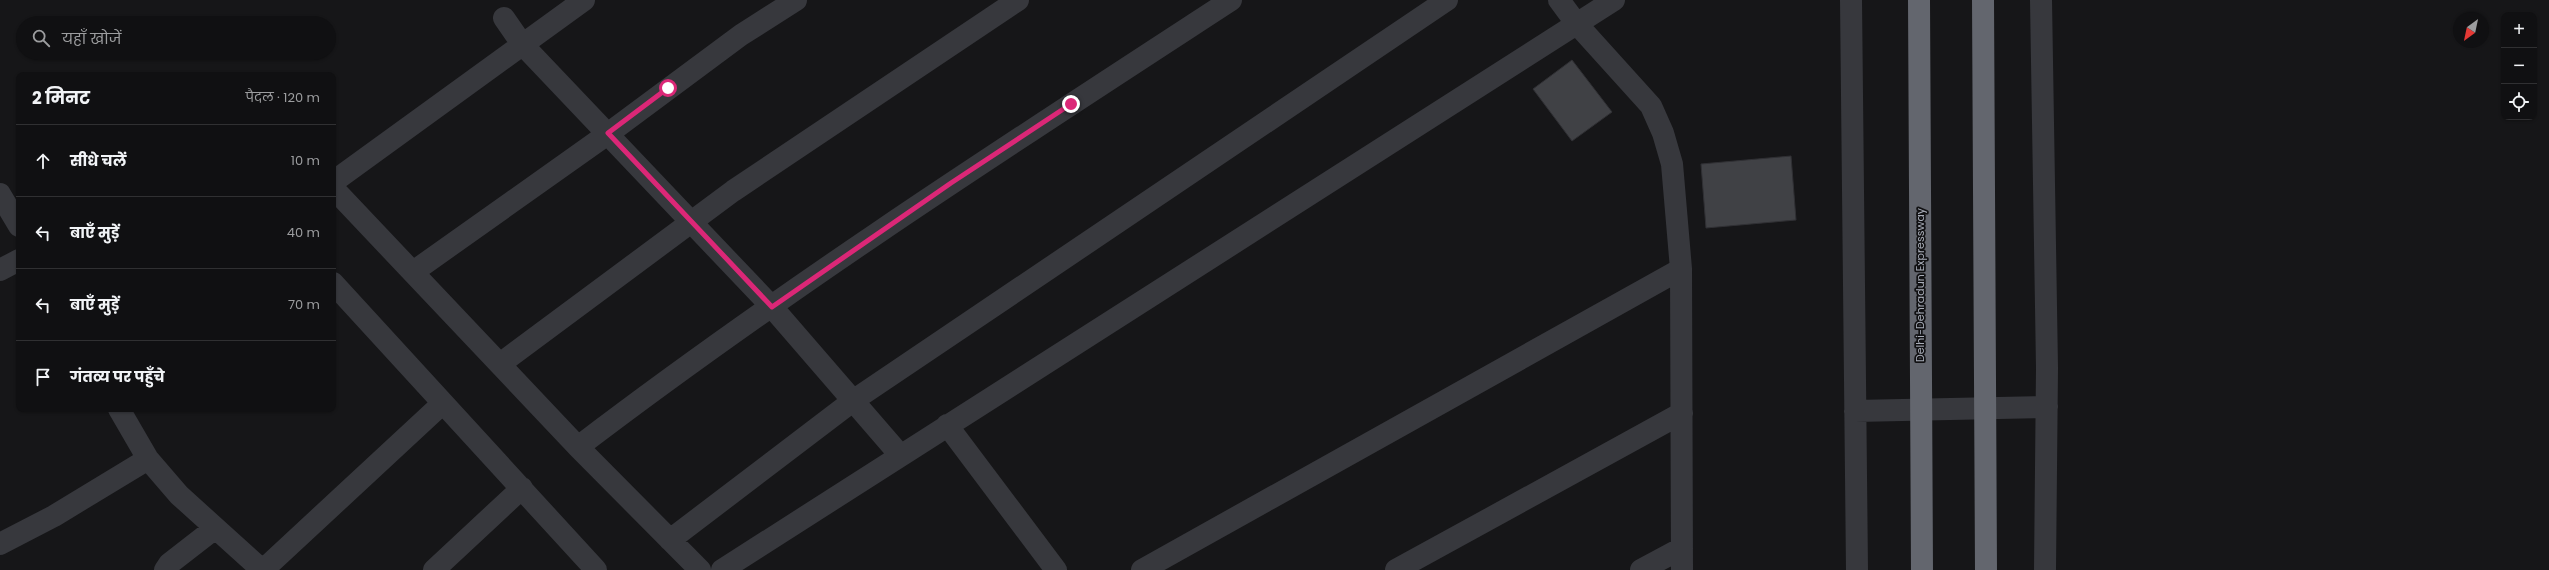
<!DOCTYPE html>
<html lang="hi">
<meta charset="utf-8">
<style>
body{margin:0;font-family:Poppins,"Noto Sans Devanagari",sans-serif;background:#19191b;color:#f1f3f6}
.controls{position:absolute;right:12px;top:12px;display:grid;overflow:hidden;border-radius:8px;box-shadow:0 1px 3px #0004}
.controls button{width:36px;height:36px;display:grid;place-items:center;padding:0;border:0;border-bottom:1px solid #303032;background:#101012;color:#f1f3f6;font:20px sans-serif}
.compass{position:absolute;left:2453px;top:12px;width:36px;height:36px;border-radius:50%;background:#101012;box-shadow:0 1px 3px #0004;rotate:213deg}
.stop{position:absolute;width:12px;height:12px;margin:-9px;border:3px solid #db2777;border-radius:50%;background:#fff}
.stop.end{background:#db2777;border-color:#fff;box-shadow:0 1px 4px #0008}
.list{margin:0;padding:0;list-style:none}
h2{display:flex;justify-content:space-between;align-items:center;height:52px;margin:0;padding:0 16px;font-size:17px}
h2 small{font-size:13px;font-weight:400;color:#9c9d9f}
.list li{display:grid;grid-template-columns:26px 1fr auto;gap:12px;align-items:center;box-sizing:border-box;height:72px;padding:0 16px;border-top:1px solid #303032}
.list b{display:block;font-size:15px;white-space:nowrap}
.list em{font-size:13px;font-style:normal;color:#9c9d9f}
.icon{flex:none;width:22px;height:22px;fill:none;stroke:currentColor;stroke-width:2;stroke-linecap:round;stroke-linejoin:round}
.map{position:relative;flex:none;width:2549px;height:570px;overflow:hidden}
.search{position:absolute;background:#101012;box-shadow:0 1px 3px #0004;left:16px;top:16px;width:320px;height:44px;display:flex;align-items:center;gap:10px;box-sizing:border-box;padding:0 14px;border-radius:22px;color:#9c9d9f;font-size:15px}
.panel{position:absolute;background:#101012;box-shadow:0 1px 3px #0004;left:16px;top:72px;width:320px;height:340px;border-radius:8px}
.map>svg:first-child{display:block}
.building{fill:#404145;stroke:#303034}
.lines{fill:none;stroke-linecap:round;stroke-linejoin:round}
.minor{stroke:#37383d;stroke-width:22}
.highway{stroke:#63666e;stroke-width:22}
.route{stroke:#db2777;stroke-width:5}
.labels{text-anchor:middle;stroke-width:3.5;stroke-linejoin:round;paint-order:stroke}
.street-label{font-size:11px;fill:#a8adb8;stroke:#111113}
</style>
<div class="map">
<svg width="2549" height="570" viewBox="0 0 2549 570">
<rect width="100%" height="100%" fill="#161618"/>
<path class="building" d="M1572 60 1612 112 1572 141 1533 89Z
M1791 156 1796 220 1706 228 1701 164Z"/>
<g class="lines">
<path class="minor" d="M1559 0 1576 23 1651 106 1663 133 1672 164 1681 269 1682 570
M1851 0 1857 570
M2041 0 2047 368 2045 570
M504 18 522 44 772 307 900 455
M333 182 584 0
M333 188 578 447 700 570
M0 194 19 226
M0 270 19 260
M413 272 609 133 741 35 796 0
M333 283 596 570
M500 364 733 191 1018 0
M119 409 148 459 179 495 262 570
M1855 411 2047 407
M947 425 1056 570
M578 447C788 287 1010 144 1231 0
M670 540 854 400 1447 0
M0 544 54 516 148 459
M165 570 169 564 214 529
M263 570 443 403
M434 570 522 488
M722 570 1614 0
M1142 570 1681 269
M1396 570 1682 413
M1641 570 1682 548"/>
<path class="highway" d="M1919 0 1922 570
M1983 0 1986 570"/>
</g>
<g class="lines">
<path class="route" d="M668 88 608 133 772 307 951 183 1071 104"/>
</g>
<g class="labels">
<g class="street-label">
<text transform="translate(1920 285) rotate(-90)" y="4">Delhi-Dehradun Expressway</text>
</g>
</g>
</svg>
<div class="controls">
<button>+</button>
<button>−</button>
<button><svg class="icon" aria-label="locate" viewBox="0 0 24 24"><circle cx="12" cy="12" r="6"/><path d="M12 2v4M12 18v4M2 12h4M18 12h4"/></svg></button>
</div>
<svg class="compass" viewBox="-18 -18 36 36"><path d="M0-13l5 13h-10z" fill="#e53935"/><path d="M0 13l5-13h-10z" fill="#9c9d9f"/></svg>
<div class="stop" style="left:668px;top:88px"></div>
<div class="stop end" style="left:1071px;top:104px"></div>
<div class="search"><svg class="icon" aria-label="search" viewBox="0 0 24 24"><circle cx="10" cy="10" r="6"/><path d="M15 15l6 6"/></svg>यहाँ खोजें</div>
<section class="panel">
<h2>2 मिनट<small>पैदल · 120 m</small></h2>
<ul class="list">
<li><svg class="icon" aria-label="ahead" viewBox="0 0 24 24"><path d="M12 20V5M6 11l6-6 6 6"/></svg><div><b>सीधे चलें</b></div><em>10 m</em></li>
<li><svg class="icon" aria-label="left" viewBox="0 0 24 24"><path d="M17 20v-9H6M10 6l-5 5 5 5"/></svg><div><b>बाएँ मुड़ें</b></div><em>40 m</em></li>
<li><svg class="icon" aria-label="left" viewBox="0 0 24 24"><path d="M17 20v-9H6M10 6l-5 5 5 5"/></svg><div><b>बाएँ मुड़ें</b></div><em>70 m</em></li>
<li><svg class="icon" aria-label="arrive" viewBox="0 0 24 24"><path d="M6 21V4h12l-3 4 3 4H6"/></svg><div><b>गंतव्य पर पहुँचे</b></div></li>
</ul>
</section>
</div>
